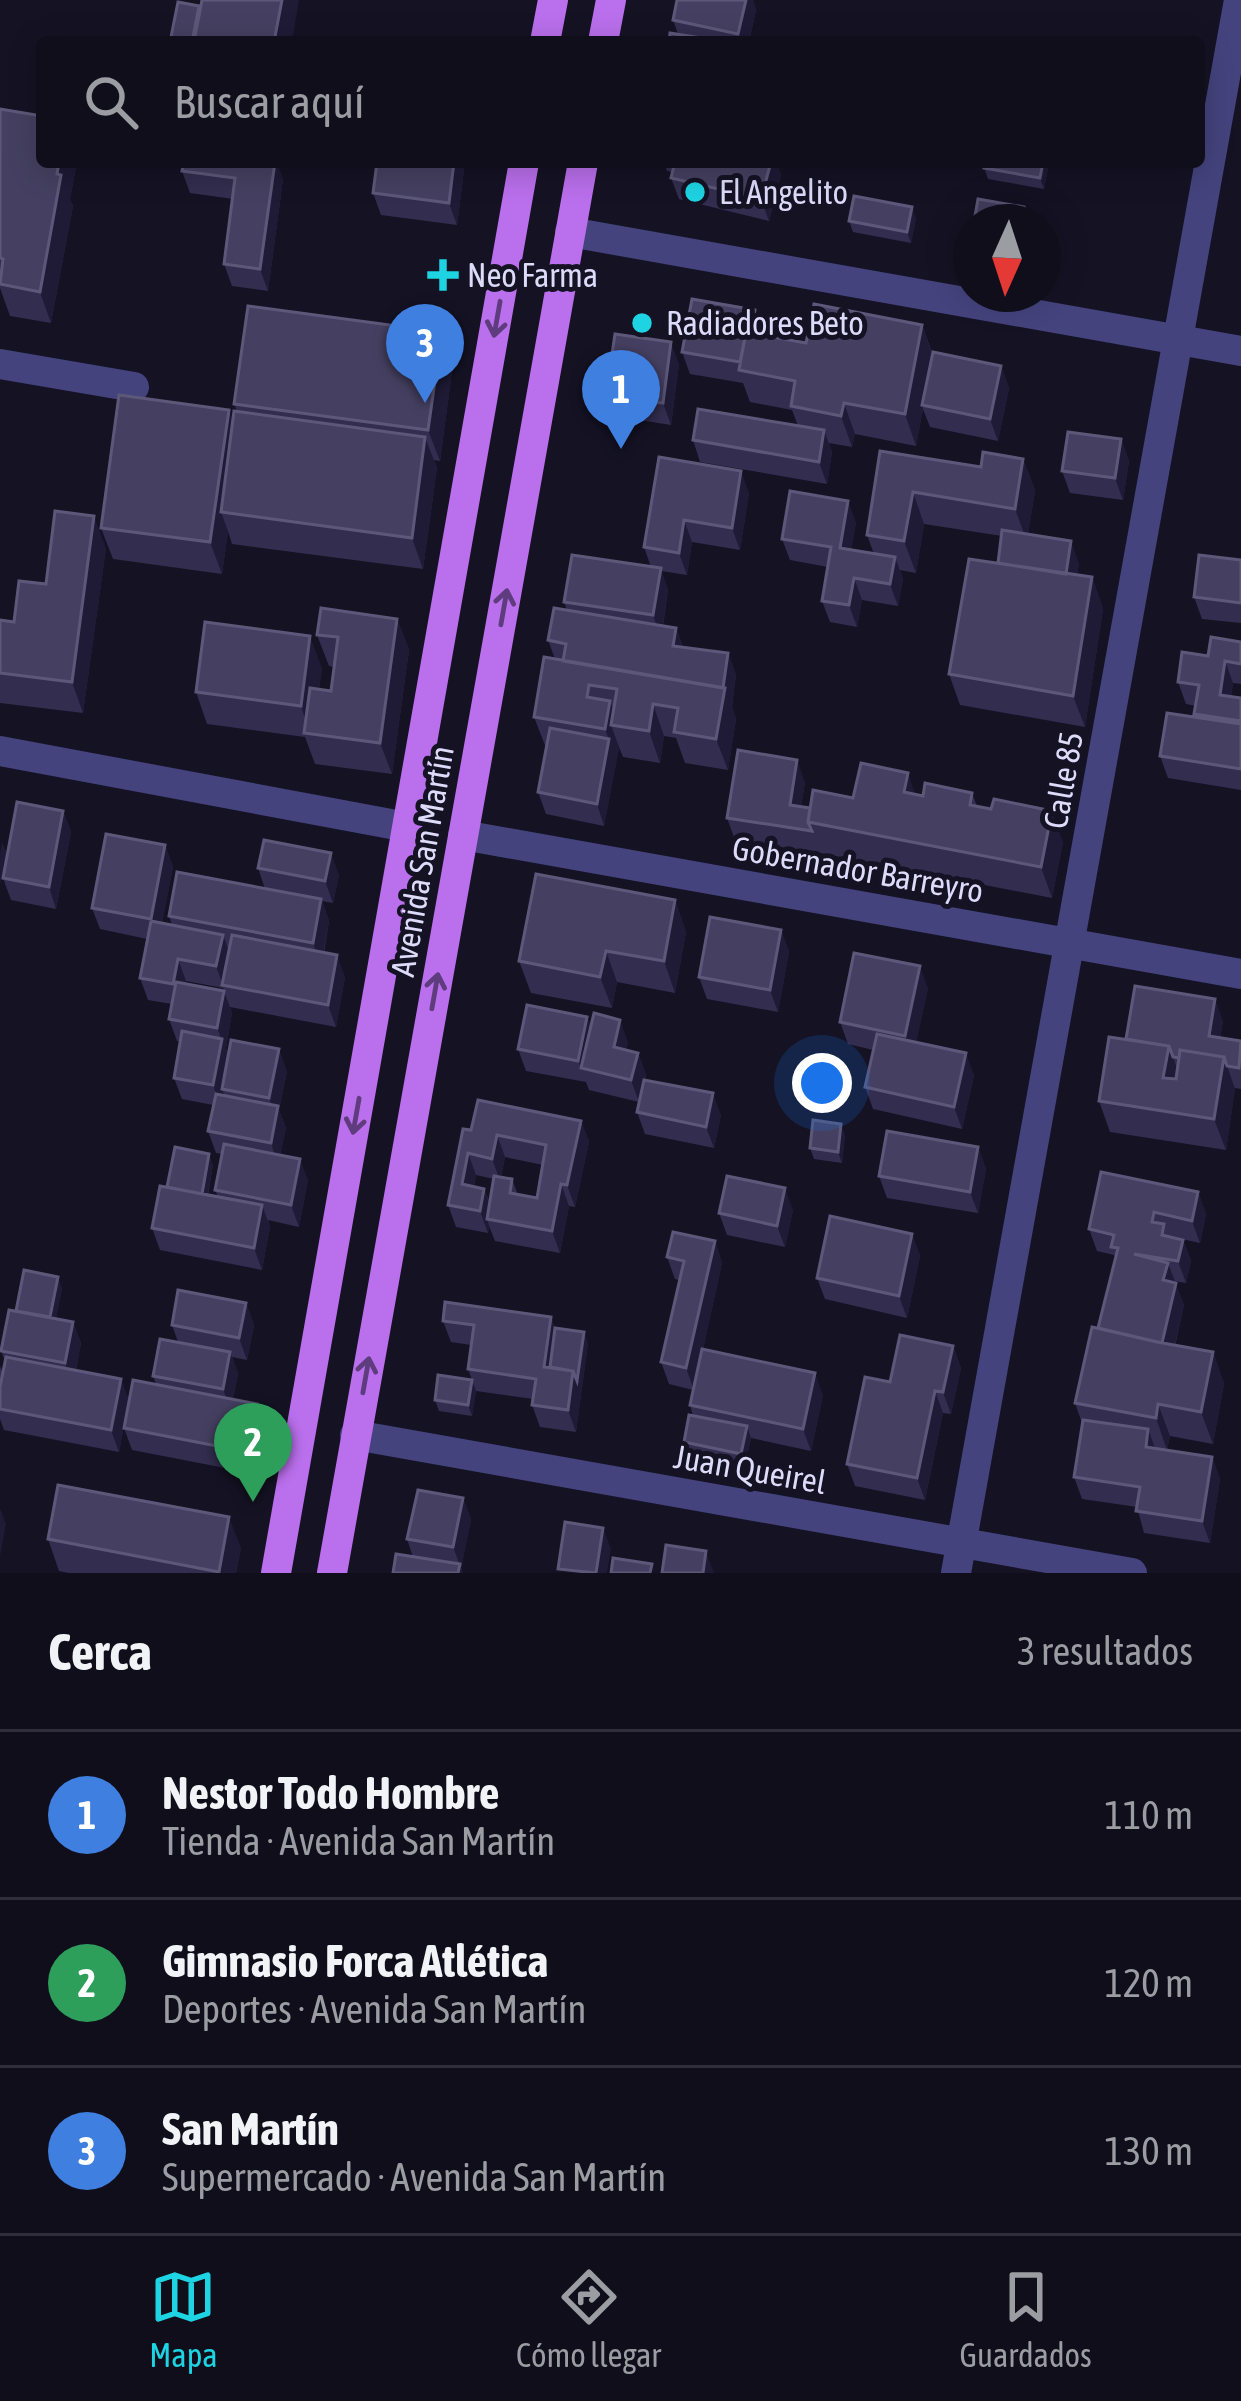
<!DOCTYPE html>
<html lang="es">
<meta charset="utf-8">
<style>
body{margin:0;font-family:"Asap Condensed",sans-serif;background:#1e1c28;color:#f1f3f6}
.compass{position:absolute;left:953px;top:204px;width:108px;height:108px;border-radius:50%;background:#100e1b;box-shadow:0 6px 30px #0003;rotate:183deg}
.you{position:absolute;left:822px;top:1083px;width:42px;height:42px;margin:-30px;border:9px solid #fff;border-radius:50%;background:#1a73e8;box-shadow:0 0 0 18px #1a73e833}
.badge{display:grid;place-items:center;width:78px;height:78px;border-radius:50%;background:#1ed3e2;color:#fff;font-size:39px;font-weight:700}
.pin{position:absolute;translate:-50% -99px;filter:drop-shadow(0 3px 6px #0008)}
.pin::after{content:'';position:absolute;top:63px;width:42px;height:36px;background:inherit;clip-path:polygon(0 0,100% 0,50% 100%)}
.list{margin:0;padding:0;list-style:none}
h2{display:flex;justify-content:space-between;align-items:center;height:156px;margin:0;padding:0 48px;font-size:51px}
h2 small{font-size:39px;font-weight:400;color:#9c9ca3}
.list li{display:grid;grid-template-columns:78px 1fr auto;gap:36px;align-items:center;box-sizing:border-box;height:168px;padding:0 48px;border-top:3px solid #302e3a}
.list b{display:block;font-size:45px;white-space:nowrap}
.list p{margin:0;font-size:39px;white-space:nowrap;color:#9c9ca3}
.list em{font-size:39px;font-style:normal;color:#9c9ca3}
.icon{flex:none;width:66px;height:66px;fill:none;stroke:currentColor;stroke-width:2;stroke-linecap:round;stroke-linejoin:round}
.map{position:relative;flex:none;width:1241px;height:1573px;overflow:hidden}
.search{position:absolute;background:#100e1b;box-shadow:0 6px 30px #0003;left:36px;right:36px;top:36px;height:132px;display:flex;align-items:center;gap:30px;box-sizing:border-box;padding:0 42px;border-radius:12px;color:#9c9ca3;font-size:45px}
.sheet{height:660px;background:#100e1b}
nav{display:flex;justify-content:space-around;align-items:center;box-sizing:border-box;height:168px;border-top:3px solid #302e3a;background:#100e1b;font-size:33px;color:#9c9ca3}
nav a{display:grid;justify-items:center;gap:6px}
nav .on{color:#1ed3e2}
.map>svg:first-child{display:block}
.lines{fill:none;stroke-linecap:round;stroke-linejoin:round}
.street{stroke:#44437d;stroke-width:30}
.primary{stroke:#ba6fec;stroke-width:30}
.wall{fill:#332d4f;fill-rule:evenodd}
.shaded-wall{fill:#1f1a36}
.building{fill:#454061;stroke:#5d5879;stroke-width:3}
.oneway{stroke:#5f3c7e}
.poi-dot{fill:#1ed3e2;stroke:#151224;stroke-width:4.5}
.labels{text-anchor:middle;stroke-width:10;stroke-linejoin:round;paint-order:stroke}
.poi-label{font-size:33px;fill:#dddafa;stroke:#151224;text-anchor:start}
.street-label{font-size:33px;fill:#dddafa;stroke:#151224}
</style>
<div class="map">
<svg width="1241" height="1573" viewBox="0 0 1241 1573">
<rect width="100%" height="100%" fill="#151224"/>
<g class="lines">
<path class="street" d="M570 232 1241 351
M0 364 134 387
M0 751 407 827
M463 835 1241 974
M355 1435 1132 1573
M956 1573 1239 0"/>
<path class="primary" d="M545 42 553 0
M603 42 611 0
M276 1573 524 162
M332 1573 583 162"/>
</g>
<path class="wall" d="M677 0H753L756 10 749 42H669L678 34 673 20Z
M0 109 42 162H77L70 199 73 206 51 323 10 316 0 288Z
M377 162H461L464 170 457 225 381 215 373 193Z
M664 162H776L781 175 769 221 679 199 671 178 672 172 667 171Z
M985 162H1049L1044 189 988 179 984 168Z
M182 171 283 179 268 291 232 286 224 264 233 199 190 193Z
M916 218 911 243 853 232 849 221Z
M922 325 933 355 1001 366 1009 388 998 441 930 427 923 409 916 446 855 434 852 447 829 443 832 452 827 484 700 462 693 440 798 426 792 410 750 402 743 383 690 374 682 352 763 332V335L806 343Z
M453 364 440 461 434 460 437 468 423 569 232 544 228 531 222 574 113 559 101 528 233 422 237 411 234 404Z
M679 364 671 425 614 416 606 395Z
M1121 439 1129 461 1123 500 1070 493 1062 471Z
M880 451 981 467 1023 459 1035 490 1028 534 1079 563 1077 575 1092 577 1103 609 1085 727 960 705 949 674 998 563 1002 536 924 524 916 573 900 570 903 579 898 606 862 600 857 627 830 622 822 601 828 567 790 560 782 539 856 522 851 550 874 554 867 535Z
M659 457 749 493 740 550 692 542 687 575 661 571 668 590 663 626 676 628 683 647 728 653 736 675 732 707 736 719 728 770 685 763 676 738 664 736 660 763 623 757 619 747 604 826 546 814 538 792 546 748 534 717 555 659 548 640 567 610 564 602 651 567 644 547Z
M106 548 83 713 0 703V620L14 622 46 584Z
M1241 560V623L1202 619 1194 597Z
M397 619 409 650 392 774 315 764 305 737 207 724 196 692 322 668 319 689 331 691 334 667 329 666 317 635Z
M1241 642V684L1233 683 1231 697 1241 698V790L1168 778 1160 756 1195 717 1196 706 1186 704 1178 682 1208 656Z
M805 782 801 807 810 808 853 798 972 793 977 806 1063 842 1052 898 820 853 735 840 727 818Z
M63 811 71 832 56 909 11 900 3 878Z
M165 845 173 867 162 923 172 925 169 916 265 889 258 868 339 875 333 903 322 901 329 921 324 953 345 977 336 1027 230 1007 232 1013 226 1048 228 1056 287 1071 279 1110 286 1128 280 1155 308 1180 299 1227 268 1220 270 1227 262 1270 160 1250 152 1228 167 1187 213 1165 208 1195 218 1197 215 1190 222 1154 216 1153 208 1131 213 1105 182 1099 174 1078 181 1041H177L169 1019 172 1004 148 1000 140 978 147 939 100 929 92 908ZM186 981 223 988 224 991 185 983Z
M675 900 686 932 675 993 617 982 612 1008 531 993 519 961Z
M781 930 789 952 778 1012 707 999 699 977Z
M928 988 916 1042 974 1075 962 1129 873 1109 865 1087 873 1050 848 1044 840 1022Z
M587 1017 591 1027 628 1042 626 1050 638 1053 646 1075 645 1080 721 1115 714 1148 645 1134 637 1112 639 1102 589 1090 586 1082 526 1071 518 1049Z
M1223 1021 1220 1038 1241 1041V1089L1235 1088 1226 1150 1110 1132 1099 1101 1126 1039Z
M581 1121 589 1142 575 1207 569 1206 568 1211 560 1253 495 1241 489 1226 488 1233 456 1227 448 1205 471 1130ZM505 1157 543 1165 537 1198 518 1195 512 1179 501 1177ZM476 1175 494 1179 490 1203 484 1189 474 1186Z
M845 1135 842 1163 814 1159 810 1148Z
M978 1147 986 1169 978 1213 887 1198 879 1176Z
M1198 1192 1206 1214 1200 1243 1168 1236 1183 1240 1191 1261 1186 1283 1174 1281 1184 1305 1175 1346 1213 1352 1224 1384 1213 1444 1170 1436 1167 1450 1212 1457 1220 1479 1210 1543 1144 1533 1137 1507 1082 1499 1074 1477 1082 1423 1075 1403 1098 1328 1115 1258 1114 1255 1097 1251 1089 1229Z
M793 1210 785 1247 727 1235 719 1213Z
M912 1234 920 1256 907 1318 825 1299 817 1278Z
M715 1241 722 1263 703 1349 823 1395 811 1451 751 1438 745 1465 688 1453 684 1442 693 1416 690 1405 693 1390 669 1384 661 1362 679 1280 675 1279 667 1257Z
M62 1288 56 1318 73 1322 81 1343 76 1370 129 1400 119 1452 4 1430 0 1419V1366L3 1373 5 1361 1 1351 16 1311Z
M246 1303 254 1325 247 1360 232 1357 238 1374 233 1399 257 1404 265 1425 256 1474 132 1450 124 1428 156 1384 153 1376 178 1342 172 1325Z
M551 1317 555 1328 588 1343 576 1432 540 1427 532 1405 533 1399 476 1391 472 1416 439 1411 435 1400 472 1380 468 1369 471 1345 451 1342 443 1321Z
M953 1346 961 1368 951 1414 943 1413 925 1500 855 1486 847 1464 890 1382Z
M463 1498 471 1520 461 1568 463 1573H393L413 1557 407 1539Z
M48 1539 241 1548 236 1573H69L59 1571Z"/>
<path class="shaded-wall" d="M282 0H299L292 42H274Z
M746 0H753L756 10 749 42H741L738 34Z
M59 162H77L70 199 73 206 51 323 40 292Z
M275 162H277L283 179 268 291 260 269Z
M454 162H461L464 170 457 225 449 203Z
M771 162H776L781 175 769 221 761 199Z
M1043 162H1049L1044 189 1040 178Z
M912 207 916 218 911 243 907 232Z
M755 310 763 332 755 373 745 363Z
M922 325 933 357 922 405 923 409 916 446 905 414Z
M442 332 453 364 440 461 428 430Z
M671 342 679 364 671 425 663 403Z
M1001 366 1009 388 998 441 990 419Z
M844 403 855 434 852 447 841 416Z
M229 410 240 441 221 512 228 531 222 574 210 542Z
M824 430 832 452 827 484 819 462Z
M425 437 437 468 423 569 412 538Z
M1121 439 1129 461 1123 500 1115 478Z
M1023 459 1035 490 1027 541 1015 509Z
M741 471 749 493 740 550 732 528Z
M913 492 924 524 916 573 904 541Z
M848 501 856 522 848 570 840 548Z
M94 516 106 548 83 713 72 682Z
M684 520 692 542 687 575 679 553Z
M1071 541 1079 563 1073 604 1065 582Z
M895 557 903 579 898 606 890 584Z
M661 568 668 590 661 637 653 615Z
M1092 577 1103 609 1085 727 1073 696Z
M854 578 862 600 857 627 849 605Z
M397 619 409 650 392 774 380 743Z
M676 628 684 650 673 646Z
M310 636 322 668 313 734H310L301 706Z
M728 653 736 675 732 707 736 719 728 770 716 739Z
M1225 661 1233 683 1228 717 1220 695Z
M610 701 620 727 611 725 619 747 617 760 605 729Z
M653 704 664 736 660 763 649 731Z
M609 739 617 760 604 826 597 804Z
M797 760 805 782 798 827 790 805Z
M908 773 919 805 904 792Z
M63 811 71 832 56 909 49 887Z
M1052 811 1063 842 1052 898 1041 867Z
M2 842 7 853 0 885V854Z
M165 845 173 867 159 941 151 919Z
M331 853 339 875 333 903 325 881Z
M321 899 329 921 321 965 313 943Z
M675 900 686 932 675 993 664 961Z
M781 930 789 952 778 1012 770 990Z
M223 935 231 957 224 988 216 966Z
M606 951 617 982 612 1008 600 977Z
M337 955 345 977 336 1027 328 1005Z
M178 959 186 981 181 1006 173 984Z
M920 966 928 988 913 1058 905 1036Z
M224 991 232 1013 226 1048 230 1060 222 1089 224 1094 221 1107 213 1085 222 1040 217 1028Z
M1215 999 1223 1021 1217 1058 1209 1036Z
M587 1017 595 1039 581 1068 578 1061Z
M620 1020 628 1042 622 1069 614 1047Z
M1169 1046 1180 1077 1175 1109 1163 1078Z
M279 1049 287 1071 279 1110 286 1128 278 1165 271 1143 276 1116 269 1098Z
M638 1053 646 1075 639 1102 631 1080Z
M966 1053 974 1075 962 1129 954 1107Z
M1224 1057 1235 1089 1226 1150 1214 1119Z
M713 1093 721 1115 714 1148 706 1127Z
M581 1121 589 1142 575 1207 567 1185Z
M841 1124 845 1135 842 1163 838 1152Z
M497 1135 505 1157 500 1180 492 1159Z
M978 1147 986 1169 978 1213 970 1192Z
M468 1153 476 1175 470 1206 462 1184Z
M209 1154 213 1165 205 1209 201 1198Z
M300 1159 308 1180 299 1227 291 1205Z
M561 1184 569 1206 560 1253 552 1231Z
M785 1188 793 1210 785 1247 777 1226Z
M484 1189 492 1210 487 1219 489 1226 488 1233 480 1211Z
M1198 1192 1206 1214 1200 1243 1192 1221Z
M262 1205 270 1227 262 1270 254 1248Z
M912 1234 920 1256 907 1318 899 1296Z
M1183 1240 1191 1261 1186 1283 1178 1261Z
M715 1241 722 1263 694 1390 686 1368Z
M1168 1263 1184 1305 1168 1374 1160 1352 1163 1280Z
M58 1277 62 1288 54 1329 50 1318Z
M246 1303 254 1325 247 1360 239 1338Z
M551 1317 559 1339 548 1377 544 1367Z
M73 1322 81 1343 73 1385 65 1363Z
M584 1332 588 1343 576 1432 568 1410 573 1371Z
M953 1346 961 1368 951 1414 943 1392Z
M230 1352 238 1374 231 1411 223 1389Z
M1213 1352 1224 1384 1213 1444 1201 1412Z
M815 1373 823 1395 811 1451 803 1429Z
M121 1379 129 1400 119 1452 111 1430Z
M472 1380 476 1391 472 1416 468 1405Z
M935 1391 943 1413 925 1500 917 1478Z
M257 1404 265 1425 256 1474 248 1452Z
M1158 1404 1170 1436 1167 1450 1156 1418Z
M747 1426 751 1438 745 1465 741 1454Z
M1148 1429 1156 1451 1146 1447Z
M1212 1457 1220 1479 1210 1543 1202 1521Z
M463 1498 471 1520 461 1568 463 1573H458L460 1565 453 1547Z
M0 1508 6 1524 0 1556Z
M229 1517 241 1548 236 1573H219Z
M603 1528 611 1549 607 1573H596Z
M706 1551 714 1573H703Z"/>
<path class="building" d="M202 0H282L274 42H194Z
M677 0H746L738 34 673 20Z
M178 2 199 6 192 42H170Z
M670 33 714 40V42H669Z
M1061 38 1084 42H1060Z
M0 109 42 116V162H59L57 174 61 175 40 292 0 284 3 259 0 258Z
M184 162H275L260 269 224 264 235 178 182 171Z
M377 162H454L449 203 373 193Z
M675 162H771L761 199 671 178Z
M985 162H1043L1040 178 984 168Z
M854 196 912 207 907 232 849 221Z
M978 199 1024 207 1022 222H974Z
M692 299 755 310 751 333 746 332 740 362 682 352Z
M814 304 922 325 905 414 844 403 841 416 791 406 795 381 739 370 746 332 806 343Z
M248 306 442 332 428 430 234 404Z
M615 334 671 342 663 403 606 395Z
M933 352 1001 366 990 419 922 405Z
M119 395 229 410 210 542 101 528Z
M698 409 824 430 819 462 693 440Z
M234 411 425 437 412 538 221 512Z
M1068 432 1121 439 1115 478 1062 471Z
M880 451 981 467 983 452 1023 459 1015 509 913 492 904 541 867 535Z
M659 457 741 471 732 528 684 520 679 553 644 547Z
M790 491 848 501 840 548 895 557 890 584 854 578 849 605 822 601 831 547 782 539Z
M55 511 94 516 72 682 0 673V620L14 622 19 581 46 584Z
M1002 530 1071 541 1066 574 998 563Z
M572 555 661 568 653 615 564 602Z
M1199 555 1241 560V603L1194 597Z
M969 559 1092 577 1073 696 949 674Z
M321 608 397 619 380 743 304 733 310 688 331 691 338 637 317 635Z
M554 608 676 628 673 646 728 653 723 688 563 661 566 644 548 640Z
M205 622 310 636 301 706 196 692Z
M1211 637 1241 642V664L1225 661 1220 695 1241 698V721L1194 714 1199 685 1178 682 1182 652 1208 656Z
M544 657 725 688 716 739 674 732 678 708 653 704 649 731 611 725 617 689 589 685 587 697 610 701 605 729 534 717Z
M1167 713 1241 724V769L1160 756Z
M550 728 609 739 597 804 538 792Z
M738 750 797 760 790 805 810 808 808 822 812 831 727 818Z
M861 763 908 773 904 792 923 796 925 783 972 793 970 805 991 809 994 799 1052 811 1041 867 808 822 813 790 853 798Z
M17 802 63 811 49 887 3 878Z
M106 834 165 845 151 919 92 908Z
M264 840 331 853 325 881 258 868Z
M177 872 321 899 313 943 169 916Z
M536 874 675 900 664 961 606 951 600 977 519 961Z
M710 917 781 930 770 990 699 977Z
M151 921 223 935 216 966 178 959 173 984 140 978Z
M232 935 337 955 328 1005 222 985Z
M854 953 920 966 905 1036 840 1022Z
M176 982 224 991 217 1028 169 1019Z
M1135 986 1215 999 1209 1036 1241 1041 1239 1068 1227 1066 1224 1057 1180 1050 1179 1058 1173 1057 1169 1046 1126 1039Z
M527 1005 587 1017 578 1061 518 1049Z
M594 1013 620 1020 614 1047 638 1053 631 1080 581 1068Z
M182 1031 222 1039 213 1085 174 1078Z
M877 1034 966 1053 954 1107 865 1087Z
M1109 1037 1169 1046 1163 1078 1176 1079 1180 1050 1224 1057 1214 1119 1099 1101Z
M231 1040 279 1049 269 1098 222 1089Z
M644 1080 713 1093 706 1127 637 1112Z
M216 1094 278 1106 271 1143 208 1131Z
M478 1100 581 1121 567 1185 561 1184 560 1189 552 1231 487 1219 494 1176 512 1179 510 1193 537 1198 546 1145 497 1135 492 1159 468 1153 462 1184 484 1189 480 1211 448 1205 463 1129 471 1130Z
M813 1120 841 1124 838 1152 810 1148Z
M887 1131 978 1147 970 1192 879 1176Z
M224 1144 300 1159 291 1205 215 1190Z
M175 1147 209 1154 202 1194 167 1187Z
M1101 1172 1198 1192 1192 1221 1154 1212 1152 1222 1164 1224 1162 1235 1183 1240 1178 1261 1134 1254 1168 1263 1163 1280 1176 1283 1162 1343 1098 1328 1118 1248 1111 1247 1114 1235 1089 1229Z
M727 1176 785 1188 777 1226 719 1213Z
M160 1186 262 1205 254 1248 152 1228Z
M830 1216 912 1234 899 1296 817 1278Z
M673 1232 715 1241 686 1368 661 1362 684 1261 667 1257Z
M24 1270 58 1277 50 1317 16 1311Z
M178 1290 246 1303 239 1338 172 1325Z
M445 1302 551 1317 544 1367 573 1371 568 1410 532 1405 536 1379 468 1369 474 1325 443 1321Z
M9 1310 73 1322 65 1363 1 1351Z
M1092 1327 1157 1342 1213 1352 1201 1412 1158 1404 1156 1418 1075 1403Z
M555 1328 584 1332 577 1381 573 1371 550 1367Z
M900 1335 953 1346 943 1392 935 1391 917 1478 847 1464 865 1377 890 1382Z
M160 1339 230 1352 223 1389 153 1376Z
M702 1349 815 1373 803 1429 690 1405Z
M6 1357 121 1379 111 1430 0 1409V1387Z
M438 1375 472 1380 468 1405 435 1400Z
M133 1380 257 1404 248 1452 124 1428Z
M689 1415 747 1426 741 1454 684 1442Z
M1083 1420 1148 1429 1146 1447 1212 1457 1202 1521 1136 1511 1140 1487 1074 1477Z
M58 1485 229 1517 219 1572 48 1539Z
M418 1490 463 1498 453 1547 407 1539Z
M565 1522 603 1528 596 1573 558 1569Z
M666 1545 706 1551 703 1573H662Z
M396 1554 460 1564 458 1573H393Z
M613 1558 652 1564 650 1573H611Z"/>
<defs><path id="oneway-shaft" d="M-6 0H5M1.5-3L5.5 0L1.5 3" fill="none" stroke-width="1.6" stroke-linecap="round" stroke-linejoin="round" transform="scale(3)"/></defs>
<g class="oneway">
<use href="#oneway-shaft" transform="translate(497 319) rotate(100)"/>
<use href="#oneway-shaft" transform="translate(504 607) rotate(-80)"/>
<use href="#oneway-shaft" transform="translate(435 991) rotate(-80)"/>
<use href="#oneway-shaft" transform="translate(356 1116) rotate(100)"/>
<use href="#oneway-shaft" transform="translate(366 1375) rotate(-80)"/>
</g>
<g class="poi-dot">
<circle cx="695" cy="192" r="12"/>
<path d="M437 257h12v12h12v12h-12v12h-12v-12h-12v-12h12z"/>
<circle cx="642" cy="323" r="12"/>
</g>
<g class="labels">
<g class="poi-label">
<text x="719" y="204">El Angelito</text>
<text x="467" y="287">Neo Farma</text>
<text x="666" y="335">Radiadores Beto</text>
</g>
<g class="street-label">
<text transform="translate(1063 780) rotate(-80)" y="12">Calle 85</text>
<text transform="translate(422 861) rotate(-80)" y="12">Avenida San Martín</text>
<text transform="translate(858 869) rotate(10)" y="12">Gobernador Barreyro</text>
<text transform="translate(750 1469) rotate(10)" y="12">Juan Queirel</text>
</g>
</g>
</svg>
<svg class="compass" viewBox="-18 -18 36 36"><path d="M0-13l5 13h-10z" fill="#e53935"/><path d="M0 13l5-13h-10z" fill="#9c9ca3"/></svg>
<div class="you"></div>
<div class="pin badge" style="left:621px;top:449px;background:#3f7fe0">1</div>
<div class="pin badge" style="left:253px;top:1502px;background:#2e9e5b">2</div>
<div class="pin badge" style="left:425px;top:403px;background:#3f7fe0">3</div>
<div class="search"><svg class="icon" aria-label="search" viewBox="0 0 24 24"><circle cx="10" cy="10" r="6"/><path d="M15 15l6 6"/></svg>Buscar aquí</div>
</div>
<section class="sheet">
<h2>Cerca<small>3 resultados</small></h2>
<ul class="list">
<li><span class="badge" style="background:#3f7fe0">1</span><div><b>Nestor Todo Hombre</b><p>Tienda · Avenida San Martín</p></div><em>110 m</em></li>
<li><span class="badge" style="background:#2e9e5b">2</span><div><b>Gimnasio Forca Atlética</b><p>Deportes · Avenida San Martín</p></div><em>120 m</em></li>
<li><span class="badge" style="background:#3f7fe0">3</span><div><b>San Martín</b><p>Supermercado · Avenida San Martín</p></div><em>130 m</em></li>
</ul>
</section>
<nav>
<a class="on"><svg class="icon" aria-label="map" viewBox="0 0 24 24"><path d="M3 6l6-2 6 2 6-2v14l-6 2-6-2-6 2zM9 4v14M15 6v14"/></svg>Mapa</a>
<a><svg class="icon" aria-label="directions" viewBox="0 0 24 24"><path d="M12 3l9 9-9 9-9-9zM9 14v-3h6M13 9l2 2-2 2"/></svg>Cómo llegar</a>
<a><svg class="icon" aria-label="saved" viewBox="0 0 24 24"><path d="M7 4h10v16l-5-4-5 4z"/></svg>Guardados</a>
</nav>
